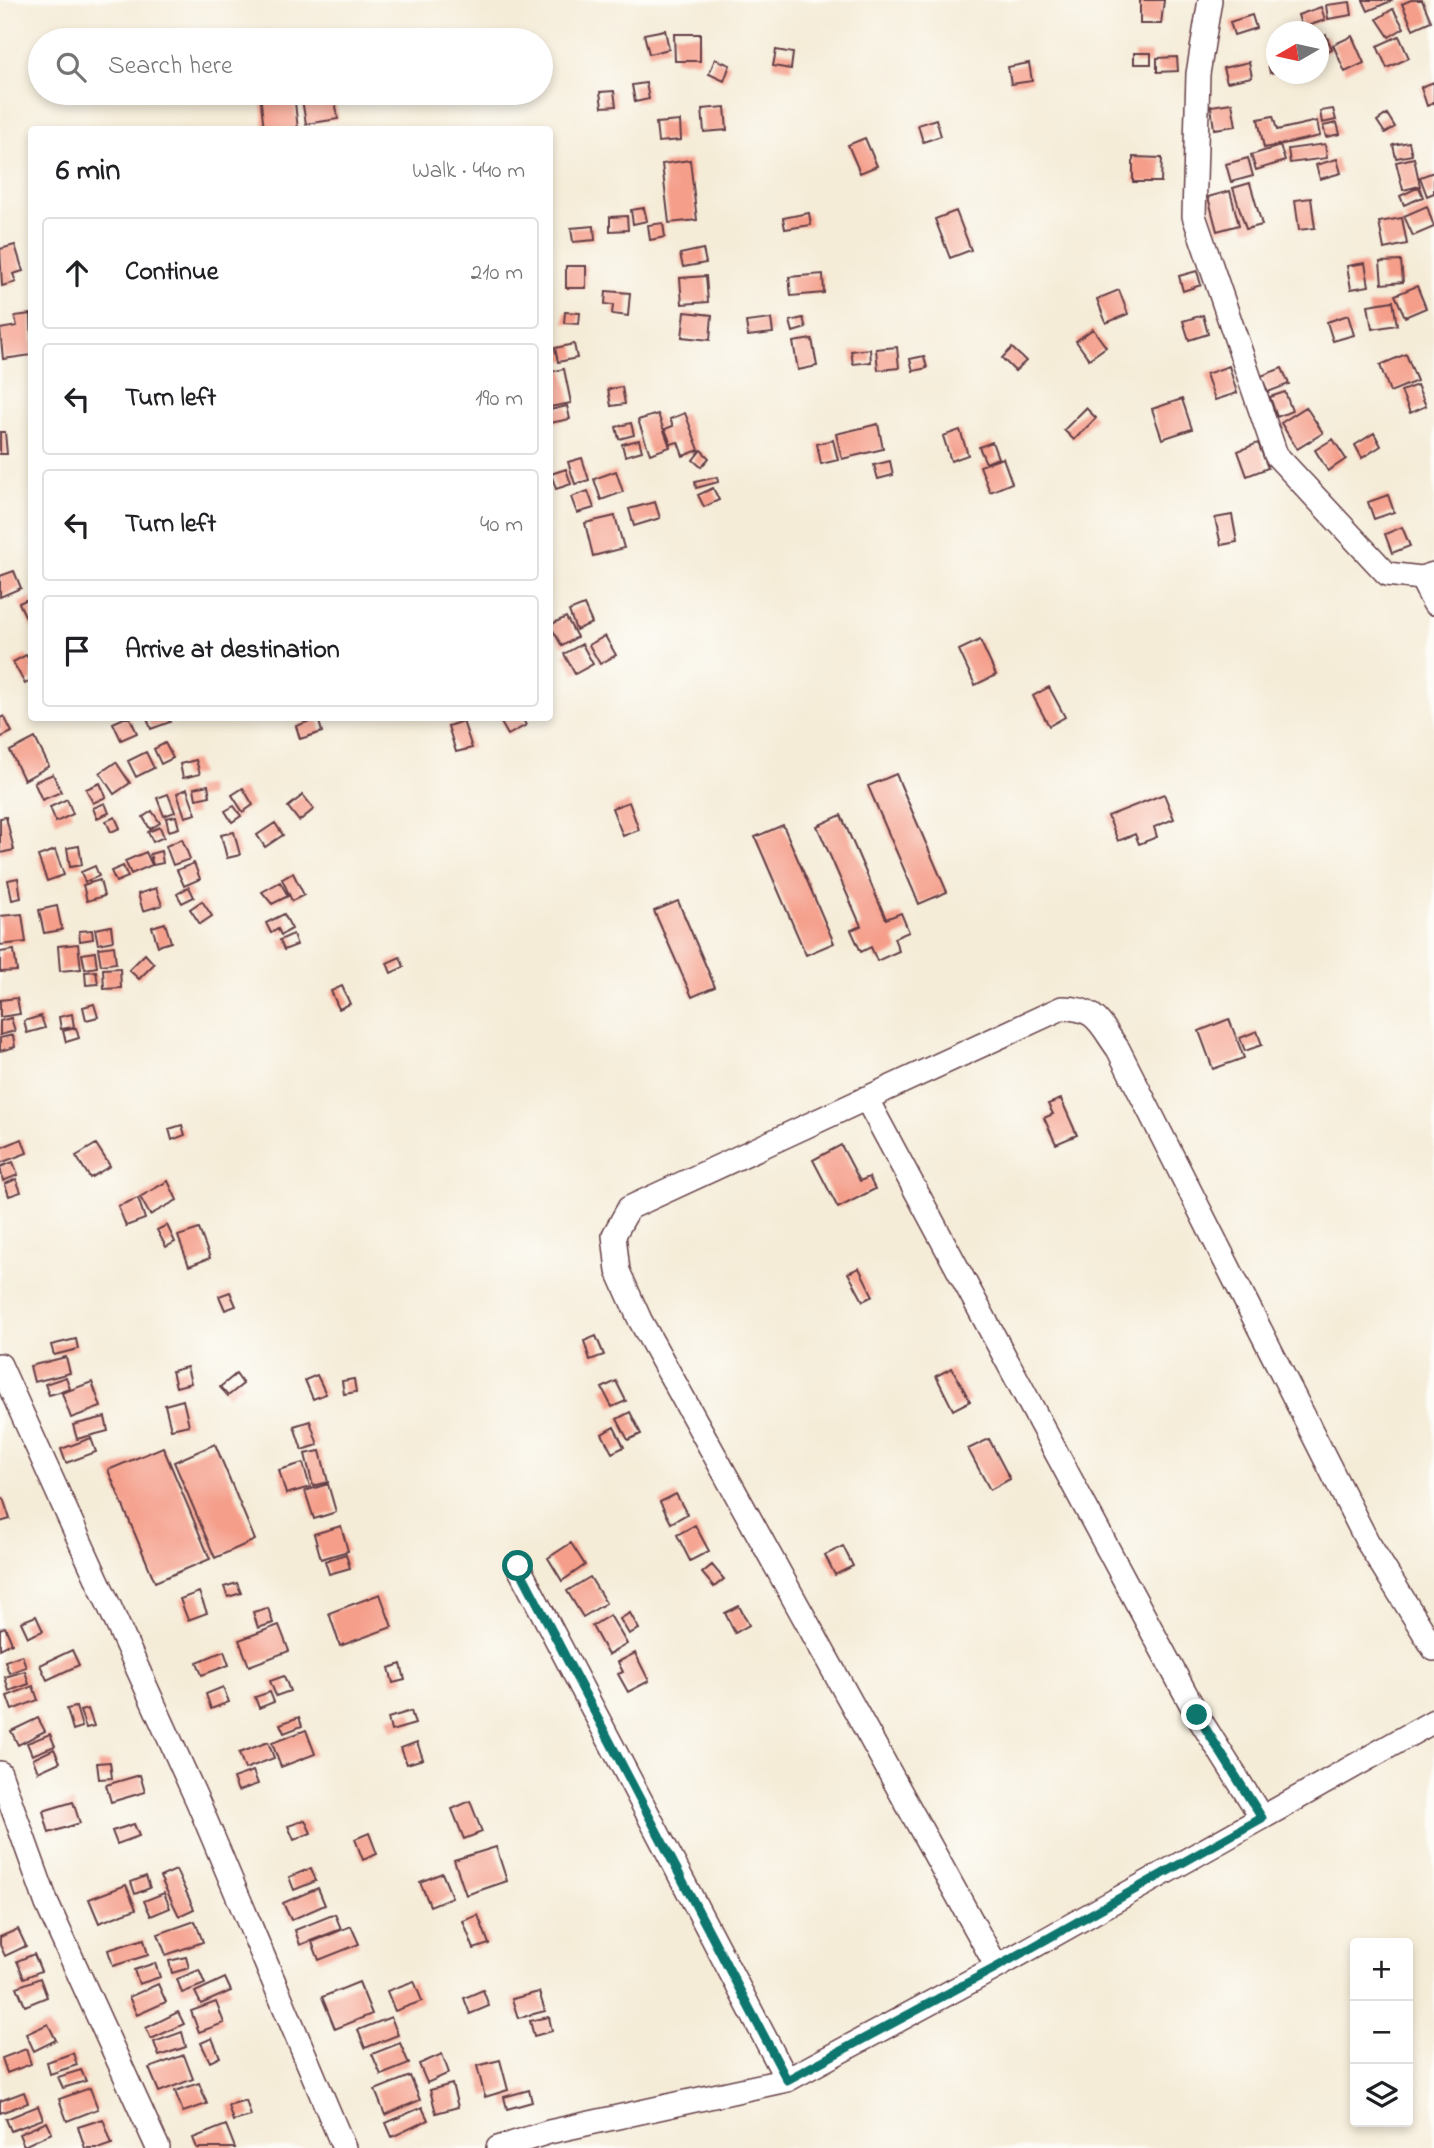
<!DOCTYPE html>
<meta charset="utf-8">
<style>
:root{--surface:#fff;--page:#f2f2f2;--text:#202124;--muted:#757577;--line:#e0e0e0}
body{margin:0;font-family:"Indie Flower",sans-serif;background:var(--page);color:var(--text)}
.controls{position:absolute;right:21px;bottom:21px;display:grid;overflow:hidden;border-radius:7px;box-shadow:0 4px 10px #0003}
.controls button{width:63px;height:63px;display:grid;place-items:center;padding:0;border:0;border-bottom:2px solid var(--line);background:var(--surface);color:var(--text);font:35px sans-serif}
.compass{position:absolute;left:1266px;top:21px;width:63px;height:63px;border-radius:50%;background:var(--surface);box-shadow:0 4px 10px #0003;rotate:261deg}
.stop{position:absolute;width:21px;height:21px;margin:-16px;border:5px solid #0f766e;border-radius:50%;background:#fff}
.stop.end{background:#0f766e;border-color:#fff;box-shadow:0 2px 7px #0008}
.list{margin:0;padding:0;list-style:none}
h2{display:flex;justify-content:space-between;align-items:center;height:91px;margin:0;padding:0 28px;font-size:30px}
h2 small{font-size:23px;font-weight:400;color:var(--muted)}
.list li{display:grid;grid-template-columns:46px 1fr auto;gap:21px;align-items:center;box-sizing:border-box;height:112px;margin:0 14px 14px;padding:0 14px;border:2px solid var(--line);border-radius:7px}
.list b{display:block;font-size:26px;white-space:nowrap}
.list em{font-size:23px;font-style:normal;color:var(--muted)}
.icon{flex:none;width:38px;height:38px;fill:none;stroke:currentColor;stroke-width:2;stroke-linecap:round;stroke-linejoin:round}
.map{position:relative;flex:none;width:1434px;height:2148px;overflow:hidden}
.search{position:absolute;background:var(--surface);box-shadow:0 4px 10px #0003;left:28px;top:28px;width:525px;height:77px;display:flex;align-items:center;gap:18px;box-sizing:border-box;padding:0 24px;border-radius:38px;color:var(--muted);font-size:26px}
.panel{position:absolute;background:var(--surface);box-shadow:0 4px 10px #0003;left:28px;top:126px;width:525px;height:595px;border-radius:7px}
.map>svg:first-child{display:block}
.building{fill:#f59f8b}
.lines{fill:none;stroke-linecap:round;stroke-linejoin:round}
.minor-casing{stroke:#643e45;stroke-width:26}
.minor{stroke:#fff;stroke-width:23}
.route{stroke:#0f766e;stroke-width:9}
</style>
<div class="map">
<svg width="1434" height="2148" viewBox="0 0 1434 2148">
<rect width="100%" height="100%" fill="#fdfcf7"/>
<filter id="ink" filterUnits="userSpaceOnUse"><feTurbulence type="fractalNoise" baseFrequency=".0143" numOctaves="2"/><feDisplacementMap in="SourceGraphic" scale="14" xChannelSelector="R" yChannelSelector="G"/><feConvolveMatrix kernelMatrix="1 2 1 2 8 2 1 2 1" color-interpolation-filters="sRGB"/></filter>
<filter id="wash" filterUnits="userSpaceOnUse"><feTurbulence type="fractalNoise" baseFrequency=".00686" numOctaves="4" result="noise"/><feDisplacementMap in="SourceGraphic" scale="28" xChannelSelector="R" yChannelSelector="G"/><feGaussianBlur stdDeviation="1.57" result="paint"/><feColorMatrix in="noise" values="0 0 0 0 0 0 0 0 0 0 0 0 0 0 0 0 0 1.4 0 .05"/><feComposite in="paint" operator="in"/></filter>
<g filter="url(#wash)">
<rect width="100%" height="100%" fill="#f5ecd8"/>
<g id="blocks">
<path class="building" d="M1140 0H1164L1161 24H1140Z
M1363 0H1393L1368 11Z
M1411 0H1422L1431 21 1413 29 1402 4Z
M1350 2 1352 15 1328 19 1326 5Z
M1321 7 1325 20 1302 28 1298 15Z
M1393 9 1404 28 1389 37 1377 19Z
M1252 15 1256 28 1234 35 1230 22Z
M665 30 669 49 649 54 644 34Z
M674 34H700V61H675Z
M1326 35 1332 49 1318 55V39Z
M1352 36 1364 63 1345 72 1333 45Z
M1399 36 1409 58 1387 68 1377 46Z
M776 50 793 53 791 69 773 66Z
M1276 50V72L1270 73 1266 53Z
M1134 53H1151V64H1134Z
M1177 57 1178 71 1157 72V58Z
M715 59 730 65 724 81 709 74Z
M1249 62 1252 77 1227 82 1223 68Z
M1029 63 1032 81 1011 84 1008 67Z
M1434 82V103L1427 106 1421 87Z
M646 83 649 99 635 102 632 85Z
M614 91 616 106 602 107 600 92Z
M260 93H294L298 130H264Z
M301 93H334L338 119 306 124Z
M1232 103 1236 126 1214 129 1211 106Z
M725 107 727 130 704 132 702 109Z
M1333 109 1336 120 1322 123 1320 111Z
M1387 114 1395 127 1385 133 1377 121Z
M1273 116 1277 130 1317 121 1320 136 1264 148 1258 119Z
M936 119 941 136 923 142 918 125Z
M680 121 681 140 658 142 656 123Z
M1337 123 1340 134 1326 137 1323 126Z
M865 138 877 166 860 173 848 145Z
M1409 142 1412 155 1396 158 1393 145Z
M1325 144 1327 158 1290 163 1288 149Z
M1280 146 1285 161 1256 170 1251 155Z
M1133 157 1162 158 1161 182H1133Z
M1248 158 1253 176 1231 182 1226 164Z
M1414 158 1420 186 1403 190 1396 162Z
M1337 159 1341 173 1320 179 1316 165Z
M690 160 697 220 669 223 662 164Z
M1434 172V193L1427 196 1420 177Z
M1250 183 1262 225 1246 229 1233 188Z
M1419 187 1423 197 1404 205 1400 196Z
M1230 191 1239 225 1217 231 1208 197Z
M1311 198 1315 228 1299 230 1295 200Z
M1427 206 1434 227 1413 236 1404 216Z
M644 208 647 221 633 224 631 210Z
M956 211 971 250 950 258 935 219Z
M809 213 811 225 785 229 783 218Z
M627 216 628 230 610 231V217Z
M1402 218 1407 244 1384 249 1379 222Z
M663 223 665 237 650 240 648 225Z
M594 226 595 240 573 242 571 228Z
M15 245 23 271 13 274 16 282 2 286 0 249Z
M703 249 706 263 683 267 680 254Z
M1401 261 1403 282 1382 284 1380 262Z
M1365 263 1369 286 1351 289 1347 266Z
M566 266H586V288H566Z
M1197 271 1201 285 1183 291 1179 276Z
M823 274 824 293 791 296 789 277Z
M706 276 708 302 682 304 680 278Z
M1417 286 1426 308 1405 317 1395 295Z
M1119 290 1128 314 1106 323 1097 299Z
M606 291 630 293 628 316 612 314 613 305 605 304Z
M1393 301 1397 325 1372 329 1368 305Z
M565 312 580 313 579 324 564 323Z
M685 312 712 315 710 340 682 337Z
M31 314 32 355 3 359 0 329 17 326 15 316Z
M1203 315 1208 334 1189 340 1183 321Z
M1348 315 1354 335 1333 341 1327 322Z
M803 318 806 328 793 332 790 321Z
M771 319 773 333 748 336 746 322Z
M1093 329 1106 347 1089 359 1076 341Z
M812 339 817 366 798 370 793 342Z
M574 344 577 358 558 362 555 348Z
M897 347 899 368 878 370 876 349Z
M1012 348 1026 361 1015 371 1002 358Z
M870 349 871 362 853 364 851 351Z
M1406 354 1417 381 1390 392 1380 365Z
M924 356 927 368 913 371 910 359Z
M1229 366 1237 393 1215 400 1206 374Z
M1282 368 1289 384 1268 392 1261 376Z
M564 369 571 403 550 407V372Z
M1417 385 1426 406 1410 413 1401 391Z
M622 387 625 404 611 406 608 389Z
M1285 392 1292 411 1277 417 1270 397Z
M1182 399 1192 429 1162 439 1152 409Z
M567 406 570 419 550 423V410Z
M1306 407 1323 433 1297 449 1281 423Z
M1086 408 1096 418 1074 440 1064 430Z
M685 413 699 450 683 456 678 442 671 444 665 429 673 426 670 419Z
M658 414 670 447 650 454 638 420Z
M631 423 634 435 619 439 616 427Z
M878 424 883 449 842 459 836 434Z
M960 430 968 455 951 461 943 436Z
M0 432H5L7 454H0Z
M1374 433 1381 446 1362 458 1355 445Z
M1333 439 1346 459 1328 471 1315 450Z
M639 440 642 451 625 456 622 444Z
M833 440 838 460 821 464 817 444Z
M992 442 998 458 986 463 979 447Z
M1258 443 1268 468 1247 476 1238 451Z
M701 450 709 458 701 467 693 460Z
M582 458 589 480 575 484 568 462Z
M1003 458 1012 483 990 492 980 466Z
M890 461 893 475 878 479 874 465Z
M566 469 571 484 556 489 551 474Z
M616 471 623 492 601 500 594 479Z
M717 477 718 482 696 488 695 482Z
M713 488 719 500 704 507 698 495Z
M588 491 594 508 577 513 571 497Z
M1388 495 1394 512 1374 519 1368 502Z
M655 502 660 518 634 526 629 509Z
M1232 515 1237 542 1221 545 1215 518Z
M615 516 624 548 593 556 585 523Z
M1402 527 1410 546 1392 553 1385 534Z
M14 571 21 588 0 597V576Z
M32 597V630L19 603Z
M584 605 592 623 576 630 569 611Z
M566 617 577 637 562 646 550 625Z
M605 636 616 655 600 664 589 645Z
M980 640 996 675 975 685 959 650Z
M582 644 593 664 575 674 564 654Z
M26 655 32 664V680L25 684 13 662Z
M1049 687 1065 717 1049 726 1033 696Z
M4 716 12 732 0 738V718Z
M124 718H130L137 733 121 740 113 723Z
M147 718H168L170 722 151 729Z
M318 718 322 732 300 739 296 726Z
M506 718H522L526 725 508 735 500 721Z
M463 721 472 748 456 752 448 726Z
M35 738 49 766 24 780 10 751Z
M165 743 173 758 161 764 154 749Z
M146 752 154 768 136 777 128 761Z
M196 760 200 774 183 778 180 764Z
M116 762 130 783 114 794 100 773Z
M53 774 61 792 42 800 34 782Z
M896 774 947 892 919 904 868 786Z
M100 783 106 797 93 803 86 789Z
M208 785 210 796 196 799 194 788Z
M243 788 253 805 243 812 232 795Z
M187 789 196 814 185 817 177 793Z
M168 794 175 812 164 816 157 798Z
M1164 794 1174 819 1154 827 1157 837 1139 844 1135 834 1118 841 1108 816Z
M303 795 314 809 299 821 288 807Z
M67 799 73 814 56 822 50 807Z
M629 802 639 830 623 836 612 808Z
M105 803 109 813 97 818 93 808Z
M234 806 241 816 232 822 225 811Z
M152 811 160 823 150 829 143 817Z
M841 815 886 919 901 913 909 932 894 938 899 951 877 961 871 947 861 952 851 930 861 926 817 826Z
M176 816 179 828 169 831 166 818Z
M6 817 14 850 0 853V818Z
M115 817 120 828 111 832 106 821Z
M275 823 283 835 265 847 257 835Z
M783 825 834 943 806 955 755 837Z
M160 827 164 837 153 842 148 832Z
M234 832 240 855 227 858 221 835Z
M182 839 190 859 173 865 166 846Z
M79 846 82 865 70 867 67 848Z
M55 850 64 875 47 881 38 856Z
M161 851 163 863 153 865 150 854Z
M146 852 152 865 131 874 125 861Z
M194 863 200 879 184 886 177 870Z
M95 866 99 876 85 882 81 872Z
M123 866 128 877 116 882 111 871Z
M293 873 304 895 292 901 282 879Z
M18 878 21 898 12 900 8 880Z
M100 880 104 896 87 901 83 885Z
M280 882 288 896 272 904 262 892Z
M189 887 194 897 182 903 177 894Z
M156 888 162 905 143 911 138 894Z
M202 901 212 916 200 924 190 909Z
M678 901 715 987 692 997 654 911Z
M57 906 62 930 44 933 39 910Z
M22 914 26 942 0 945V916Z
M284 914 292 929 281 935 278 929 271 933 266 923Z
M165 923 171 942 158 946 152 927Z
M111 926 113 941 98 944 95 929Z
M92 930 93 939 80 941 79 931Z
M293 934 297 945 284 950 280 940Z
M78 944 81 969 60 971 58 946Z
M114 946 116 963 101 965 98 948Z
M14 950 17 971 0 972V952Z
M95 952 97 967 85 969 82 954Z
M145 954 154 964 139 979 129 970Z
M400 957 404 967 391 973 387 963Z
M120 968 121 988 104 989 103 969Z
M96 971 98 984 86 985 85 972Z
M342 986 350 1004 339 1009 331 991Z
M17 998 20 1014 0 1017V1000Z
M94 1004 98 1017 86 1020 83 1007Z
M72 1014 74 1027 61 1029 59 1017Z
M41 1016 45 1028 27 1033 24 1021Z
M11 1018 15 1031 0 1035V1021Z
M1229 1019 1244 1058 1213 1069 1199 1031Z
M76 1028 79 1038 66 1042 63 1031Z
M1257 1031 1262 1045 1245 1051 1240 1038Z
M13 1035 15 1047 0 1051V1038Z
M1061 1099 1077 1135 1056 1144 1044 1118 1053 1114 1048 1104Z
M182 1125 185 1135 172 1140 169 1129Z
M22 1139 27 1153 0 1163V1148Z
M96 1144 110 1166 90 1178 76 1156Z
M841 1145 860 1181 869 1177 875 1189 838 1208 813 1160Z
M13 1162 18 1175 3 1181 0 1167Z
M16 1179 21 1192 9 1196 5 1184Z
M168 1181 177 1200 150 1215 140 1197Z
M138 1198 145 1219 126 1226 118 1206Z
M167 1225 175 1242 166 1247 157 1230Z
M199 1229 210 1258 189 1266 178 1236Z
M859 1268 873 1296 863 1301 848 1273Z
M230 1292 236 1306 225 1310 219 1296Z
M596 1336 604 1355 590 1360 584 1341Z
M76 1339 78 1349 54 1355 51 1345Z
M66 1357 70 1373 34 1382 30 1366Z
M187 1367 191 1383 176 1387 172 1371Z
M952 1368 970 1401 953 1410 936 1376Z
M236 1374 243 1384 228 1396 220 1387Z
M317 1375 326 1394 313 1399 305 1380Z
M66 1377 70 1389 49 1395 45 1384Z
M354 1379 356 1392 344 1394 342 1381Z
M616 1381 626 1401 612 1407 602 1388Z
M92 1382 101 1407 71 1418 62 1393Z
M183 1400 189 1425 171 1429 165 1405Z
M630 1412 641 1434 628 1440 617 1419Z
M105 1417 108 1431 77 1439 73 1425Z
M310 1421 318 1445 302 1450 294 1426Z
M614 1427 624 1447 612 1453 602 1434Z
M91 1438 96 1452 66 1463 61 1449Z
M989 1439 1010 1479 990 1490 968 1449Z
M215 1444 255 1540 215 1558 174 1462Z
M163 1447 210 1559 155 1582 108 1470Z
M320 1451 328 1482 313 1486 305 1454Z
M303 1463 310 1487 286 1494 279 1470Z
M328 1484 336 1512 314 1519 305 1491Z
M676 1494 687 1514 671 1523 660 1502Z
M3 1498 10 1519 0 1522V1499Z
M695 1525 709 1551 690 1561 677 1535Z
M341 1526 348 1551 321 1559 314 1534Z
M571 1543 585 1565 562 1581 548 1558Z
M843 1546 853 1566 835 1575 825 1555Z
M346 1554 350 1568 329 1574 325 1561Z
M712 1565 724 1579 714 1587 702 1573Z
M590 1577 606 1603 583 1617 567 1591Z
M237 1583 241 1593 228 1597 224 1587Z
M199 1592 207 1613 188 1620 180 1599Z
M380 1594 392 1627 340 1646 329 1613Z
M739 1606 749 1625 735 1633 725 1613Z
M268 1608 273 1623 258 1628 253 1612Z
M630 1613 639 1629 629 1634 620 1619Z
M610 1615 627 1644 608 1655 592 1626Z
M36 1616 43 1631 28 1637 21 1622Z
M279 1625 289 1651 249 1666 239 1640Z
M5 1627 12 1643 0 1649V1629Z
M72 1650 79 1665 47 1680 40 1665Z
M224 1651 229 1665 202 1675 197 1662Z
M635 1653 649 1681 628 1692 618 1674 623 1672 618 1662Z
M22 1655 26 1667 9 1673 5 1661Z
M401 1664 405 1680 393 1683 389 1668Z
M25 1671 29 1684 9 1691 5 1677Z
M284 1676 290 1691 276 1696 270 1681Z
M33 1686 38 1700 12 1710 7 1696Z
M223 1687 229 1702 211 1709 206 1694Z
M270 1692 274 1702 259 1708 255 1697Z
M76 1707 82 1727 73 1730 67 1709Z
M88 1709 94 1726 86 1728 80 1711Z
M411 1711 415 1724 391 1731 388 1718Z
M299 1717 302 1726 284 1733 280 1724Z
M38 1718 45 1731 18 1745 11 1731Z
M306 1730 315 1754 281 1767 272 1743Z
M50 1734 55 1746 32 1755 27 1743Z
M268 1742 274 1758 245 1769 239 1753Z
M417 1742 423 1759 407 1764 401 1748Z
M54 1749 60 1762 38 1772 33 1759Z
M110 1762 112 1778 99 1779 97 1763Z
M253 1771 258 1784 238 1791 233 1778Z
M140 1775 145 1792 111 1802 106 1785Z
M470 1801 482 1832 464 1839 452 1809Z
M73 1802 80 1823 49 1833 43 1811Z
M305 1820 311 1833 294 1840 288 1826Z
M134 1824 139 1836 117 1844 112 1831Z
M369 1833 377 1854 363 1860 355 1839Z
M496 1847 507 1881 466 1895 454 1860Z
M311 1868 316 1881 294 1890 289 1877Z
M176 1870 194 1909 179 1916 160 1877Z
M442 1873 452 1897 430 1906 420 1882Z
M146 1876 150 1888 135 1894 131 1882Z
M126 1885 136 1909 99 1923 89 1899Z
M318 1888 325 1905 291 1920 283 1903Z
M164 1893 170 1908 151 1916 144 1901Z
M335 1914 341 1929 300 1945 295 1930Z
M478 1915 489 1944 474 1949 463 1921Z
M195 1921 203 1942 166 1955 158 1934Z
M351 1926 359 1944 319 1960 312 1942Z
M18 1929 26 1946 5 1956 0 1945V1937Z
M144 1939 148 1955 113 1966 108 1950Z
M34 1954 41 1971 24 1978 17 1961Z
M186 1957 189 1968 172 1973 169 1961Z
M155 1963 160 1977 139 1984 134 1970Z
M199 1970 205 1984 182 1993 177 1979Z
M40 1978 47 1997 25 2006 17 1987Z
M225 1978 231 1991 201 2004 195 1992Z
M414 1981 422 2001 395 2011 387 1991Z
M359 1982 372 2014 335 2029 322 1997Z
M158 1984 166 2002 137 2015 129 1997Z
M483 1990 489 2006 470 2014 464 1998Z
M539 1992 545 2011 518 2018 512 1999Z
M216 2002 224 2023 199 2032 191 2011Z
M178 2012 184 2024 151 2039 146 2028Z
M391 2017 398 2035 365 2048 358 2030Z
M549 2017 552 2031 534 2036 530 2021Z
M48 2024 56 2040 34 2051 26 2034Z
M182 2032 186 2047 159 2056 154 2042Z
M212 2038 220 2057 210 2062 201 2043Z
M400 2043 409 2064 381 2075 372 2054Z
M26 2049 31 2064 7 2073 2 2058Z
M73 2053 77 2065 50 2074 47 2062Z
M442 2054 449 2073 427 2083 419 2064Z
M184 2055 193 2079 159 2092 149 2068Z
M500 2060 508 2090 485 2097 477 2066Z
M81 2070 86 2081 63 2088 58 2077Z
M410 2076 420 2100 385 2115 375 2090Z
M199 2083 207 2104 183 2112 175 2091Z
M452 2084 458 2107 436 2113 430 2090Z
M90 2088 98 2109 67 2121 59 2099Z
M529 2090 532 2102 507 2109 504 2097Z
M24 2092 28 2103 0 2113V2101Z
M246 2100 251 2116 233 2121 228 2105Z
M38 2106 43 2119 11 2131 6 2119Z
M422 2107 428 2120 392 2137 386 2123Z
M103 2119 112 2144 100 2148H85L78 2127Z
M47 2122 52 2133 24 2146 19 2134Z
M226 2125 235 2148H197L193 2138Z"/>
</g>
</g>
<g filter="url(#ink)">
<use href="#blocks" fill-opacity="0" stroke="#643e45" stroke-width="2"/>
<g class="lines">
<defs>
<path id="minor" d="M1210 0 1198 74 1194 216 1276 455 1387 574 1421 578 1434 574
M1421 578 1434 603
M866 1098 1197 1715 1262 1818
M0 1365 198 1802 344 2148
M518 1566 787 2080
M0 1773 47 1904 158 2148
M997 1967 640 1320 618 1271 614 1235 629 1208 1062 1008C1097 1008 1099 1023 1118 1049L1367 1541 1434 1649
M498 2148 549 2132 787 2080 997 1967 1434 1721"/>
</defs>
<use href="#minor" class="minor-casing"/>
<use href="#minor" class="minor"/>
</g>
</g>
<g class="lines" filter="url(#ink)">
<path class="route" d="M518 1566 787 2080 997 1967 1262 1818 1197 1715"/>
</g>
</svg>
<div class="controls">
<button>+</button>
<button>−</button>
<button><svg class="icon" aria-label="layers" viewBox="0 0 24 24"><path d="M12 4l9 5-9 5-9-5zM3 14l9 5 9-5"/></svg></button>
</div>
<svg class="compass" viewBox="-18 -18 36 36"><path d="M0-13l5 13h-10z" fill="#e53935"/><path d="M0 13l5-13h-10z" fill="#757577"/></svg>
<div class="stop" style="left:518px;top:1566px"></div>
<div class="stop end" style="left:1197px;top:1715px"></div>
<div class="search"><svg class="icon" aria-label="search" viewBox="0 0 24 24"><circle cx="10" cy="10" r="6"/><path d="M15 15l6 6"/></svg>Search here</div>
<section class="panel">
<h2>6 min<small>Walk · 440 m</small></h2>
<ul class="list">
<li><svg class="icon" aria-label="ahead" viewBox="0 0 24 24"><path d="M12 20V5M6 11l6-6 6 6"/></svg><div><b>Continue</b></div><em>210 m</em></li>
<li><svg class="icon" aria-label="left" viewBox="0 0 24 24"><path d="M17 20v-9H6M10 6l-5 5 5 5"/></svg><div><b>Turn left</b></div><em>190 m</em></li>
<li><svg class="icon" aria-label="left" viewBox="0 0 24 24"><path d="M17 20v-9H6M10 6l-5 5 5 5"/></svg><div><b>Turn left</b></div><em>40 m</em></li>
<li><svg class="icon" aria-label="arrive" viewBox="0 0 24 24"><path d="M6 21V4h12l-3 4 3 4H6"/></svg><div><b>Arrive at destination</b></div></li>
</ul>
</section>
</div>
